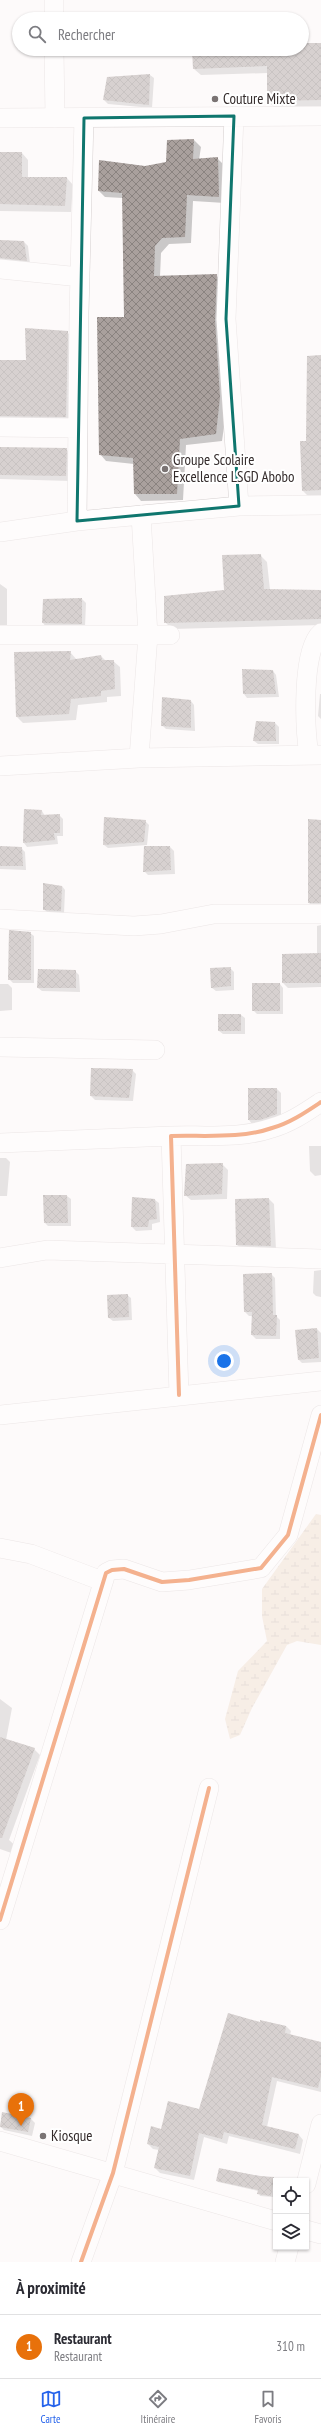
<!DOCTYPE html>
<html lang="fr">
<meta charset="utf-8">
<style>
:root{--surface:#fff;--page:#f2f2f3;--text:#2b2b33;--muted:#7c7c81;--line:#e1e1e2;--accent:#2563eb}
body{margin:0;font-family:"PT Sans Narrow",sans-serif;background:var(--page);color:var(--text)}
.controls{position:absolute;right:12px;bottom:12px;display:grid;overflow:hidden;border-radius:0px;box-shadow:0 1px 3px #0004}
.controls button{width:36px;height:36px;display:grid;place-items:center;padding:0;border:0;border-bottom:1px solid var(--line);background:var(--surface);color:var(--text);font:20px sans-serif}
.you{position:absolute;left:224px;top:1361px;width:14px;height:14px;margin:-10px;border:3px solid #fff;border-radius:50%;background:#1a73e8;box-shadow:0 0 0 6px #1a73e833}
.badge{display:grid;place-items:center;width:26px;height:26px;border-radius:50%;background:var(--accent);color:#fff;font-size:13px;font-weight:700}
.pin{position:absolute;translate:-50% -33px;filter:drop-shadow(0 1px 2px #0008)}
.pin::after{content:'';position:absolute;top:21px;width:14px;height:12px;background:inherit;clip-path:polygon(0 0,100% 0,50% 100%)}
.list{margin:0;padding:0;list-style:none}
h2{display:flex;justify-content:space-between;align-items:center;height:52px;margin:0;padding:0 16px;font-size:17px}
h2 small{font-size:13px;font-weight:400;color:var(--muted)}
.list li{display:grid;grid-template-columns:26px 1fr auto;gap:12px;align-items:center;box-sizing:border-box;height:64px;padding:0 16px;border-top:1px solid var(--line)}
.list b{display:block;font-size:15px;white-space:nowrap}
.list p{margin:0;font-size:13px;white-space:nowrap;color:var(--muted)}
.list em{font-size:13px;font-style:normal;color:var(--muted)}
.icon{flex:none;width:22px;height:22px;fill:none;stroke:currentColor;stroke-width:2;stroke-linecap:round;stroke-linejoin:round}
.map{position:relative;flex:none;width:321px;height:2262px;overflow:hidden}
.search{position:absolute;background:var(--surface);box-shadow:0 1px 3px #0004;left:12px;right:12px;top:12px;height:44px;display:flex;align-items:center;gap:10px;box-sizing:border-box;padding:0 14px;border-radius:22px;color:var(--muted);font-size:15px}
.sheet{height:116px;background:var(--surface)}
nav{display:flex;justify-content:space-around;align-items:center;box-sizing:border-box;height:56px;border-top:1px solid var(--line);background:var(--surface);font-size:11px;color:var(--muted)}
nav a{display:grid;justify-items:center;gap:2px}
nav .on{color:var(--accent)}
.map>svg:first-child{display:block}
.wetland{fill:url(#wetland-marsh)}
.shadow{fill:#0003}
.building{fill:url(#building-cross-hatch)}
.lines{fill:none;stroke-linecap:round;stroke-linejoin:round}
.minor-casing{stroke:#d6d0d0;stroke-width:20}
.minor{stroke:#fffefe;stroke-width:19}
.cycleway-casing{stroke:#fff;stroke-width:6}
.cycleway{stroke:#e8590c;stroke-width:4}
.marked{fill:none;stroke:#0f766e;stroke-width:3;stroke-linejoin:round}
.poi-dot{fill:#7a7373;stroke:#fff;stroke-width:1.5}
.labels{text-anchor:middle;stroke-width:4;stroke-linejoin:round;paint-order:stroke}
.poi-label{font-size:15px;fill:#342b2b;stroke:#fff;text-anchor:start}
</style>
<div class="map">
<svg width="321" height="2262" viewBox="0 0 321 2262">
<defs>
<pattern id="wetland-marsh" width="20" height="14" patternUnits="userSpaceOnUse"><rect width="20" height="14" fill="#efdfcf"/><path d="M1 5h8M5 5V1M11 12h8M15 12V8" fill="none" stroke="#cec0b2"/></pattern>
<pattern id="building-cross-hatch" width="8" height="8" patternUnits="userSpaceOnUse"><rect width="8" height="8" fill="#a9a09d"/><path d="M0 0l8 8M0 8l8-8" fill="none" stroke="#8a8380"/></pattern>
</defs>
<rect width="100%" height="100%" fill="#fdfafa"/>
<path class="wetland" d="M316 1514 321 1515V1645L297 1641 287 1645 252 1708 240 1735 230 1739 225 1719 238 1671 267 1641 262 1616V1589Z"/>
<path class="shadow" d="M302 43H321V106L274 107 268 101V73L201 75 194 69 193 49H302Z
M150 75 154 78 152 108 108 104 104 100Z
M194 140 201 147 199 160 217 158 224 165 225 203 193 201 191 243 169 244 161 253 160 277 216 275 223 282 227 405 222 441 186 445 183 500 141 501 135 494 134 464 106 461 100 454 125 318 123 198 105 197 99 191 145 167 167 163 168 141Z
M0 152 22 153 28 160V178H67L73 185 71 212 0 211Z
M0 241 24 242 28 246 30 264 0 263Z
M67 332 73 338 71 422 0 423V361H27Z
M321 356V496H308L303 491 307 442Z
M0 448 66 449 72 455 71 481 0 479Z
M260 555 267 562 270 590 321 591V625L172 629 165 622 225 591Z
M0 584 7 589V629L0 630Z
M82 599 86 603 85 627H46L43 623Z
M70 652 77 660 101 656 106 661H113L120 667 121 696 107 697V702L78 705 76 720 23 723 17 717Z
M273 671 276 675 279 697 247 698 244 694Z
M320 694H321V719L318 716Z
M191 701 194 705 195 731 166 729 162 725Z
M275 723 279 727V744H258L254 741Z
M25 810 42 811 45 816 59 815 63 819V836H57L58 844 27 847 24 843Z
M145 821 149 825 147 845 108 848 104 845Z
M321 821V908H314L309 903Z
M0 847 21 848 25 852 26 870 0 869Z
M170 847 174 851 175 874 148 875 144 871Z
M62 886 65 890 64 914 48 913 44 909Z
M321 925V987L288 988 283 983 317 954V926Z
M30 933 34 936V983H13L9 979Z
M230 968 234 972V990L216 991 212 988Z
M75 971 79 975 80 992 42 991 38 988Z
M0 984H8L12 988V1010L0 1011Z
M280 984 283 988V1014H257L253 1010Z
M241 1015 245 1018V1034H223L219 1031Z
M132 1070 136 1074 133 1101 95 1100 91 1096Z
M277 1089 281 1093V1118L252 1124 249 1120Z
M309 1146H321V1175L315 1176 310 1171Z
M0 1158H6L10 1162 7 1196H0Z
M222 1164 228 1170 227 1199 191 1200 185 1195Z
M67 1196 71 1199V1226H48L45 1223Z
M133 1198 155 1200 159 1203 160 1222 152 1224V1230L136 1231 132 1227Z
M269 1199 274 1204 276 1251 243 1250 237 1245 236 1200Z
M321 1270V1297L316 1296 313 1293 314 1271Z
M271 1274 275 1278 276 1316 280 1320V1339H256L252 1335 253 1316H249L245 1312 244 1275Z
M127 1295 131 1298 132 1320 113 1321 109 1318Z
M317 1329 321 1333V1362L302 1363 298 1359Z
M0 1699 12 1708 6 1740 34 1749 40 1755 9 1840 18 1848 17 1855 0 1849Z
M261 2021 286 2026 291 2031 290 2035 321 2043V2092L277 2081 267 2127 299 2135 303 2140 300 2154 229 2136 227 2144 204 2137 194 2180 160 2173 155 2168 159 2150 153 2149 148 2144 162 2130 200 2110Z
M3 2113 31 2119 35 2123 32 2136 4 2130 0 2126Z
M219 2169 273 2178 275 2179 273 2197 260 2196 258 2191 218 2182 217 2181Z"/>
<path class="building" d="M302 43H321V100L267 101V66L193 69 192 49H302Z
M150 74 149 105 103 100 107 77Z
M194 139 193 159 218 157 219 197 187 195 185 237 162 238 155 246 154 276 217 274 215 320 220 397 216 434 180 439 177 494H134L133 458 99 455 97 317H124L122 193 98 191 99 160 145 166 166 162 167 140Z
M0 152H22V177H67L65 206 0 204Z
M0 240 24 241 27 261 0 258Z
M25 328 68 331 66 417 0 416V360H26Z
M321 355V490L302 491 300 441H306L307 356Z
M0 447 67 448 66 476 0 475Z
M261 554 264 589 321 590V619L164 623V596L224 590 222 555Z
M82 598V624L42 623 43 599Z
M71 651 70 660 101 655 102 660H114L115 689 101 691V696L71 699 69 714 16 717 14 652Z
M242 669 273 670 276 694H243Z
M162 697 191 700V728L161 726Z
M256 721 275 722 276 741H253Z
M24 809 42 810 41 815 60 814V833H54L55 840 23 843Z
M104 817 146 820 144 842 103 845Z
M308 819 321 820V903H308Z
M0 846 22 847 23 866H0Z
M144 846H170L171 870 143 872Z
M43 883 62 886 61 911 43 910Z
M9 930 31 932V980H8Z
M321 953V983H282V954Z
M231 967V986L211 988 210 968Z
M38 969 76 970V988H37Z
M252 983H280V1011H252Z
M218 1014H241V1031H218Z
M91 1068 133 1069 129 1098 90 1096Z
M248 1088H277V1114L260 1120H248Z
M223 1163 222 1194 184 1196 186 1164Z
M43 1195H67L68 1223H44Z
M132 1197 155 1199 157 1219 149 1220 148 1227H131Z
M269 1198 271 1246 236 1245 235 1199Z
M272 1273 273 1315H277L276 1336 251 1335 252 1312H244L243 1274Z
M128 1294 129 1317 108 1318 107 1295Z
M317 1328 319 1358 298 1360 295 1330Z
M0 1737 35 1748 2 1838H0Z
M228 2013 260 2022V2020L286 2026 285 2033 321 2042V2076L318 2088 272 2077 262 2125 299 2134 295 2149 224 2132 222 2139 199 2133 190 2176 154 2168 159 2147 147 2144 151 2126 161 2129 168 2101 199 2109Z
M2 2112 31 2118 28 2132 0 2127Z
M219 2168 259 2176 274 2177 271 2196 257 2194 258 2190 216 2181Z"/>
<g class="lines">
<defs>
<path id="minor" d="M54 0V19
M54 49 55 118
M234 116 226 319 239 506
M0 118 321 116
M0 269 80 277
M0 427 78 428
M77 521 79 313 84 118
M0 532 77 521 239 506 321 505
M0 635H170
M309 755C305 730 301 650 321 633
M139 758 148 635 141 515
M0 766 139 758 321 755
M0 919 134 926 161 924 214 914H321
M0 1047 155 1050
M0 1143 171 1136
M0 1258 47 1250 321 1259
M179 1395 171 1136C204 1135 241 1139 272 1128 290 1123 306 1112 321 1102
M0 1415 321 1381
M0 1548 31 1554 102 1581
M0 1920 106 1573 112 1570 124 1569 162 1582 189 1580 261 1568 288 1535 321 1415
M0 2141 276 2221
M306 2184 321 2124
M306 2230 321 2234
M81 2262 113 2173 209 1788
M285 2262 289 2247"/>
</defs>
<use href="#minor" class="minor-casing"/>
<use href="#minor" class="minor"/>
<defs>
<path id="cycleway" d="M179 1395 171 1136C204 1135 241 1139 272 1128 290 1123 306 1112 321 1102
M0 1920 106 1573 112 1570 124 1569 162 1582 189 1580 261 1568 288 1535 321 1415
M81 2262 113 2173 209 1788"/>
</defs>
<use href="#cycleway" class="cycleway-casing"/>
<use href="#cycleway" class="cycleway"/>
</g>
<path d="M0 0H321V2262H0ZM234 116 226 319 239 506 77 521 84 118Z" fill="#fdfafa" fill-opacity=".55" fill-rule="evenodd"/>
<path class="marked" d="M234 116 226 319 239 506 77 521 84 118Z"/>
<g class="poi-dot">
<circle cx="215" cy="99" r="4"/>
<circle cx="165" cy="469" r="4"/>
<circle cx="43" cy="2136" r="4"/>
</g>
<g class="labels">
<g class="poi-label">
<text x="223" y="104">Couture Mixte</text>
<text x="173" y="465">Groupe Scolaire<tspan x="173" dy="17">Excellence LSGD Abobo</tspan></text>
<text x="51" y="2141">Kiosque</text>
</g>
</g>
</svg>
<div class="controls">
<button><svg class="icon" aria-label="locate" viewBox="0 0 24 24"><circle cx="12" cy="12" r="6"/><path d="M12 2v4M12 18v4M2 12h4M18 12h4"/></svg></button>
<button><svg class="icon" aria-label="layers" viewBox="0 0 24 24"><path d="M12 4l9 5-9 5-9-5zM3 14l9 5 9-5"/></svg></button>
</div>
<div class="you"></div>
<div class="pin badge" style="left:21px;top:2126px;background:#e8710a">1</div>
<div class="search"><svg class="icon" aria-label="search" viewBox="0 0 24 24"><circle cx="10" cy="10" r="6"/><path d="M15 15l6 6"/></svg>Rechercher</div>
</div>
<section class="sheet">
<h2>À proximité<small></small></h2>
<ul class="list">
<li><span class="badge" style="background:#e8710a">1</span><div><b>Restaurant</b><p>Restaurant</p></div><em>310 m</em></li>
</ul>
</section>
<nav>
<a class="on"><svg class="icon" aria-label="map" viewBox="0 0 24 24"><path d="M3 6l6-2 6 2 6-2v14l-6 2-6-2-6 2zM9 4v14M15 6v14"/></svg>Carte</a>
<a><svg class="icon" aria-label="directions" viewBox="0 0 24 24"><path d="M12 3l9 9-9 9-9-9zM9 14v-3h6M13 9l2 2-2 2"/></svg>Itinéraire</a>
<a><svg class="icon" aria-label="saved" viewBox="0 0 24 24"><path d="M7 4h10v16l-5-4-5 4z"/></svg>Favoris</a>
</nav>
